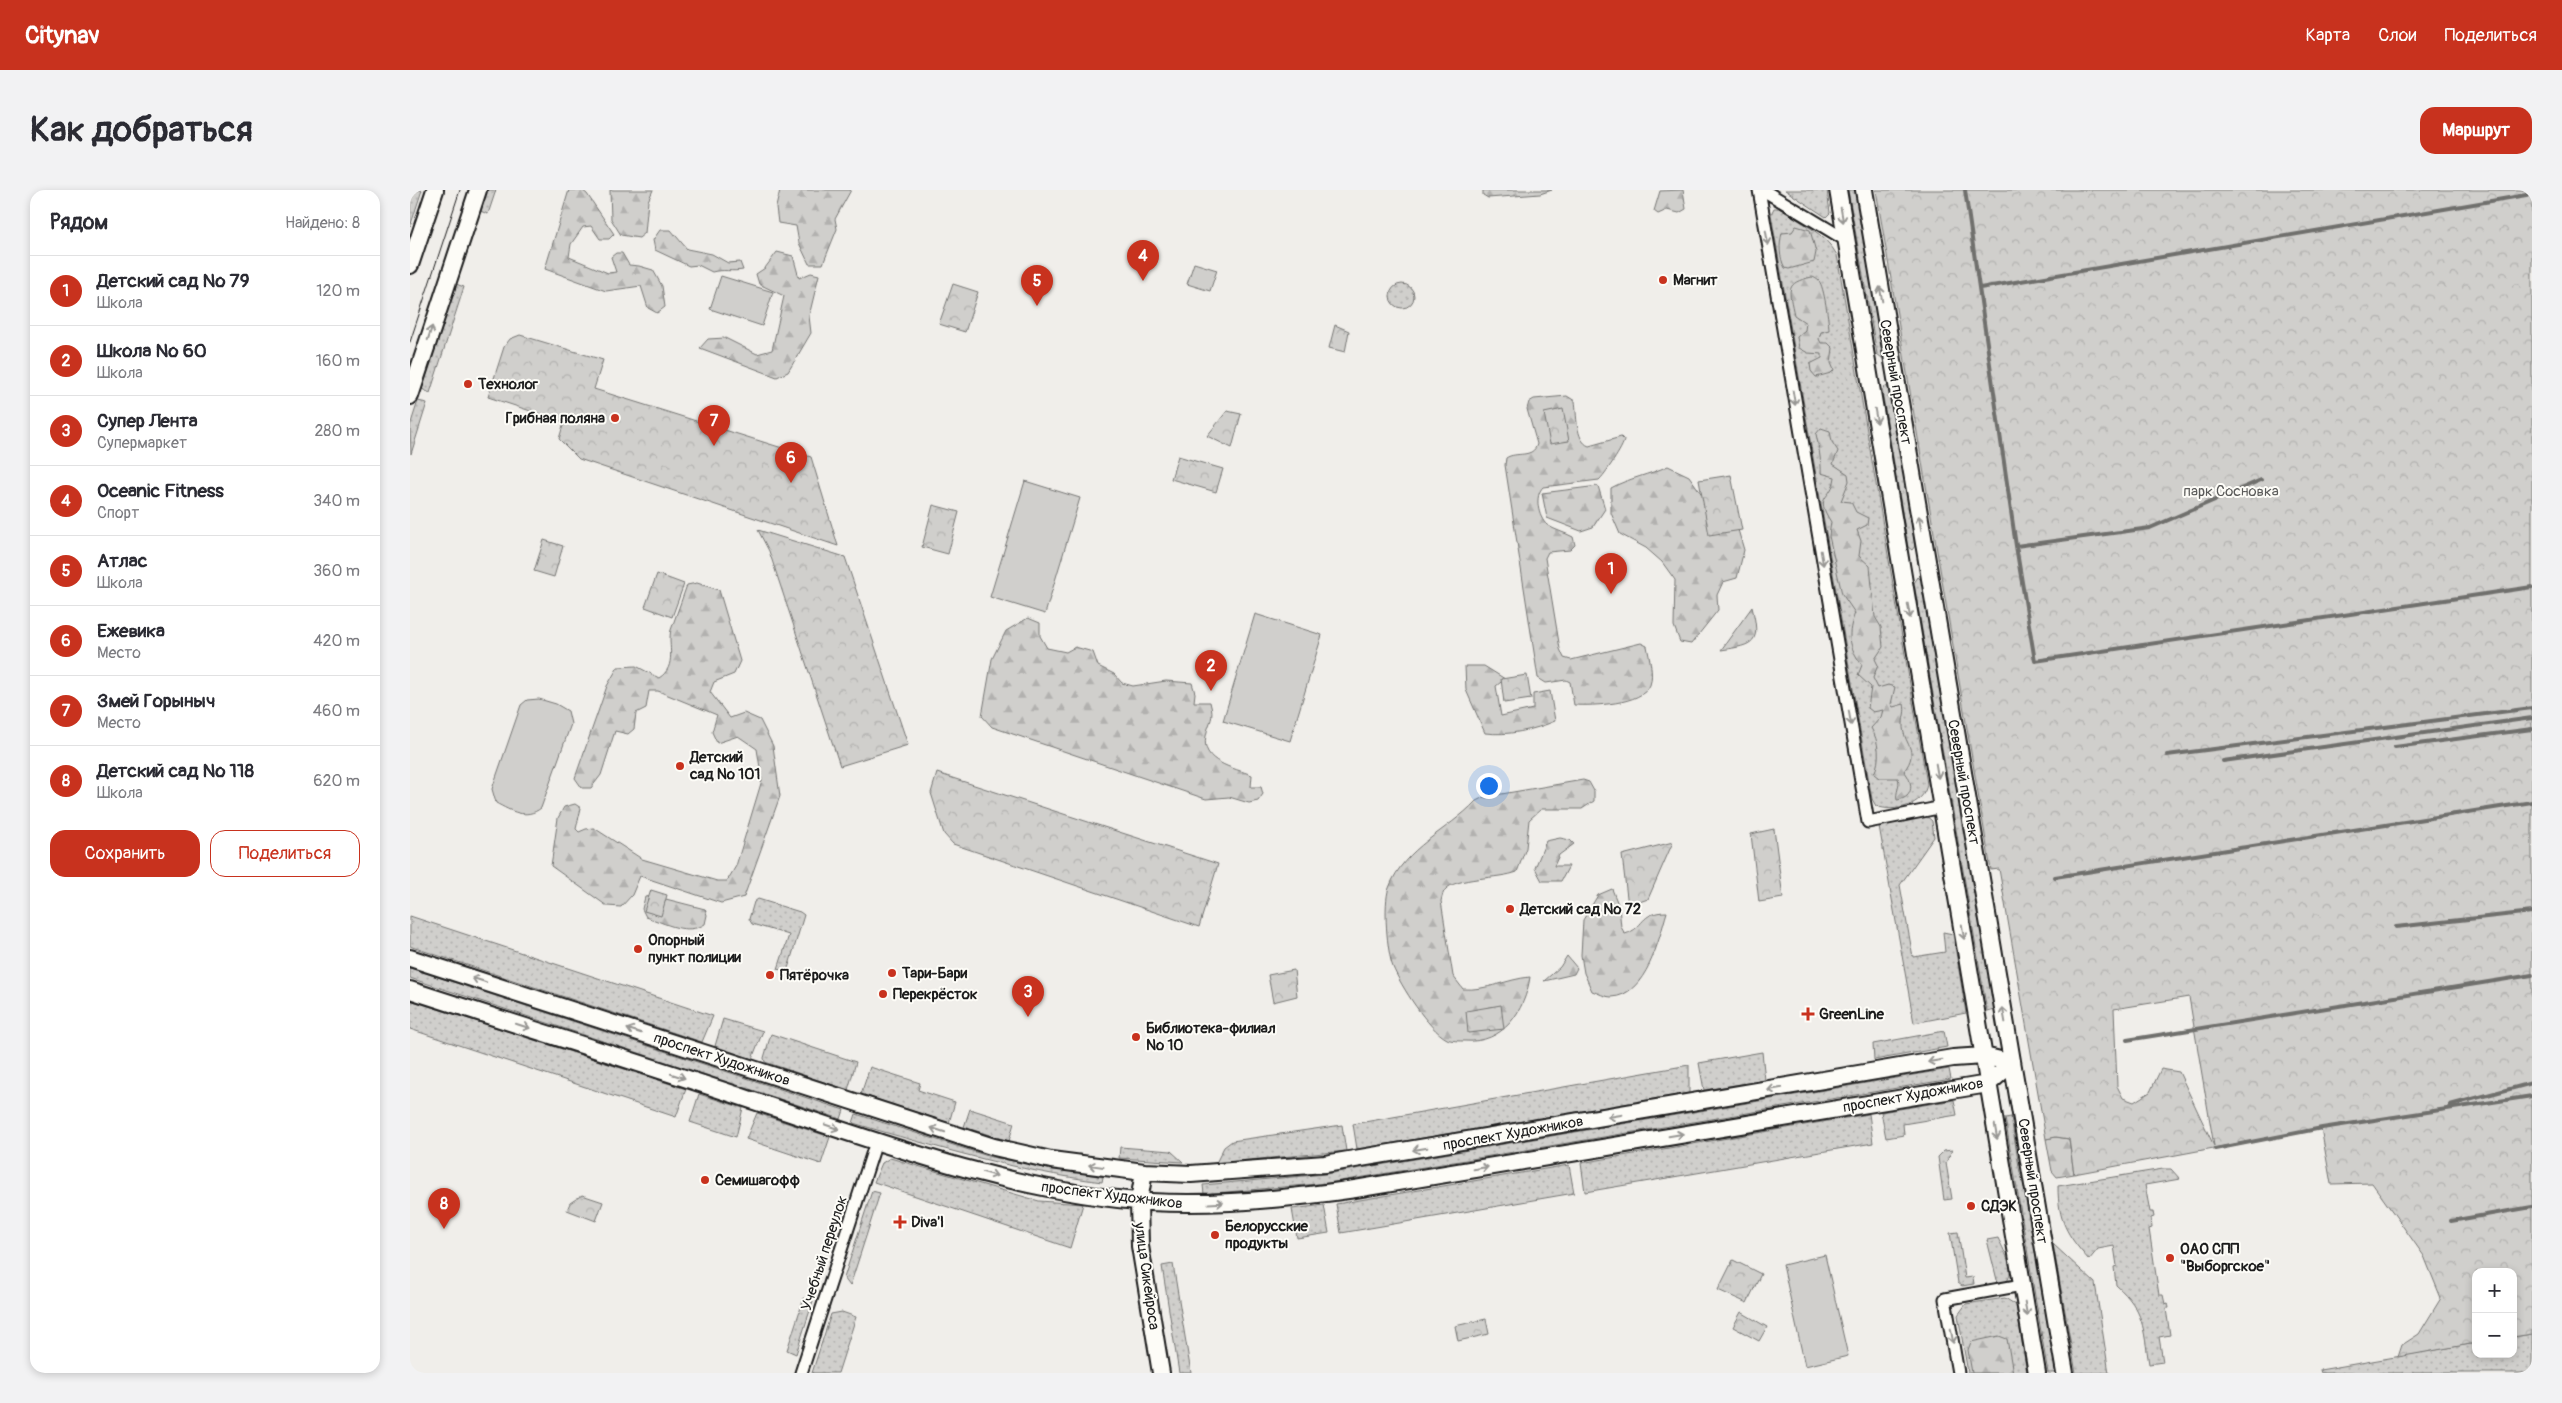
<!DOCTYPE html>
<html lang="ru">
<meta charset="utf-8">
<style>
:root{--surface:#fff;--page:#f2f2f3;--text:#2b2b33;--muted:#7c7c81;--line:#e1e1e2;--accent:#c8321e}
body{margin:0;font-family:Pangolin,sans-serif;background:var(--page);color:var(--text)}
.controls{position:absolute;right:15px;bottom:15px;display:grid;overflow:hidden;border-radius:10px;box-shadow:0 2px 8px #0003}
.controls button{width:45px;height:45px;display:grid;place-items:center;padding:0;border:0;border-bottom:1px solid var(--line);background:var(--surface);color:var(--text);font:25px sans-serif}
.you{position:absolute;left:1078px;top:595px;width:18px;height:18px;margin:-12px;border:4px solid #fff;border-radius:50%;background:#1a73e8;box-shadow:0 0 0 8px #1a73e833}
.badge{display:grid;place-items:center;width:32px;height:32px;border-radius:50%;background:var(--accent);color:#fff;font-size:16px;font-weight:700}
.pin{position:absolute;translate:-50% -41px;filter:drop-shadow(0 1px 2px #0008)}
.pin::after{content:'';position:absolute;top:26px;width:18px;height:15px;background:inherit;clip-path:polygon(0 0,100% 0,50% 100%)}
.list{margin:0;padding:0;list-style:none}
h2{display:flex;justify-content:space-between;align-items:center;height:65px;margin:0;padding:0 20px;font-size:21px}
h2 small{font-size:16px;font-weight:400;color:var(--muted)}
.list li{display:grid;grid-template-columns:32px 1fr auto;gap:15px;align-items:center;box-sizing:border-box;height:70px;padding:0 20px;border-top:1px solid var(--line)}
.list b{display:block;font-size:19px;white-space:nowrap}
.list p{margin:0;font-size:16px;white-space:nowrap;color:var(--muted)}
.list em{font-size:16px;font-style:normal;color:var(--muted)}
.actions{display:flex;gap:10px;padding:15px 20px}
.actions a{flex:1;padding:11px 0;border:1px solid var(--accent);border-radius:15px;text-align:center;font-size:18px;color:var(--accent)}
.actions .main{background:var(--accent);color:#fff}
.map{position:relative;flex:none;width:2122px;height:1183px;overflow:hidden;border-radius:15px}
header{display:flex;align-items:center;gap:30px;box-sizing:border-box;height:70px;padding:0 25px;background:var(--accent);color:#fff}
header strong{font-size:24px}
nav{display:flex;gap:28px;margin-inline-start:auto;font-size:18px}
.intro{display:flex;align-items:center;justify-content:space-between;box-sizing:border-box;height:120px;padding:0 30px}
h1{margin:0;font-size:35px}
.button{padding:12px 22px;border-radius:15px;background:var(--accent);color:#fff;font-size:18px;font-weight:700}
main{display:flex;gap:30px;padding:0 30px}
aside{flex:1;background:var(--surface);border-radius:15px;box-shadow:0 2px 8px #0003}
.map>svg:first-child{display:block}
.grass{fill:url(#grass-dots);stroke:#767674}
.forest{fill:url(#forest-firs);stroke:#767674}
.park{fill:url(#park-crowns);stroke:#767674;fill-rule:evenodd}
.garden{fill:#d0cfcc;stroke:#767674}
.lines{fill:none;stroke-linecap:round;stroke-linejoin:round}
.stream{stroke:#706f6d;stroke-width:4}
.street-casing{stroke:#1c1c1c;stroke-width:15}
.secondary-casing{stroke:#1c1c1c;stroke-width:20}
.street{stroke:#fdfcf7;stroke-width:11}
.secondary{stroke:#fdfcf7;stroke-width:16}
.tram{stroke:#1c1c1c;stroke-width:1}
.oneway{stroke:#989794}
.poi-dot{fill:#c8321e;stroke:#fdfcf7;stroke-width:2}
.labels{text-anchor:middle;stroke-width:4;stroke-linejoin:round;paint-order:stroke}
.poi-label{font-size:15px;font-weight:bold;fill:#1c1c1c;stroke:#fdfcf7;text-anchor:start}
.street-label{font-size:15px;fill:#1c1c1c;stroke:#fdfcf7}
.park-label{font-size:15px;fill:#5b5b5a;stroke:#fdfcf7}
</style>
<header>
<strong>Citynav</strong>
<nav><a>Карта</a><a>Слои</a><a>Поделиться</a></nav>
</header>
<div class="intro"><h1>Как добраться</h1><a class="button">Маршрут</a></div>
<main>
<aside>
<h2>Рядом<small>Найдено: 8</small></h2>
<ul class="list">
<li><span class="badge">1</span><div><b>Детский сад № 79</b><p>Школа</p></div><em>120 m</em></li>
<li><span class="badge">2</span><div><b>Школа № 60</b><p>Школа</p></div><em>160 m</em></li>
<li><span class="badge">3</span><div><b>Супер Лента</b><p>Супермаркет</p></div><em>280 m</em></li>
<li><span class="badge">4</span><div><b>Oceanic Fitness</b><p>Спорт</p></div><em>340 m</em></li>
<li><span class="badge">5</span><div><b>Атлас</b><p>Школа</p></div><em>360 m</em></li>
<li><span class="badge">6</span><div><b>Ежевика</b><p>Место</p></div><em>420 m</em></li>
<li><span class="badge">7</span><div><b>Змей Горыныч</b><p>Место</p></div><em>460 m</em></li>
<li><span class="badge">8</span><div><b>Детский сад № 118</b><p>Школа</p></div><em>620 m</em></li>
</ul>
<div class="actions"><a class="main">Сохранить</a><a>Поделиться</a></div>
</aside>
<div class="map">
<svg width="2122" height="1183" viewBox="0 0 2122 1183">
<defs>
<pattern id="grass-dots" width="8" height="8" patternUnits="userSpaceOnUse" patternTransform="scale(1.25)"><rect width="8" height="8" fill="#d0cfcc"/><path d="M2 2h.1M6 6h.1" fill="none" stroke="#b2b1af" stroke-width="1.8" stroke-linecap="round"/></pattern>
<pattern id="forest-firs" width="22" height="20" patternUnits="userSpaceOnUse" patternTransform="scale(1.25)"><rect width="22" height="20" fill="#d0cfcc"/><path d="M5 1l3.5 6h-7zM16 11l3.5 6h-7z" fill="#b2b1af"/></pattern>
<pattern id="park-crowns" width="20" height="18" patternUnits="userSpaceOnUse" patternTransform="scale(1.25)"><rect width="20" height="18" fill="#d0cfcc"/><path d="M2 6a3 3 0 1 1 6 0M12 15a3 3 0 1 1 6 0" fill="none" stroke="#b2b1af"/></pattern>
</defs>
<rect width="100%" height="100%" fill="#f0eeea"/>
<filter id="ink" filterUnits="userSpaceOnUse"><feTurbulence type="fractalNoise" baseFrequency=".02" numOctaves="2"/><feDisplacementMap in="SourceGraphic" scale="10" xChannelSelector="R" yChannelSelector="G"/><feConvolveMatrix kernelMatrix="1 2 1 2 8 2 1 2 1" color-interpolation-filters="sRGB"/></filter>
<g filter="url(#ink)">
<path class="grass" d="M0 0H12L0 37Z
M77 0H86L78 24 70 21Z
M1375 0H1417L1420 23 1416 27Z
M1438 0H1447L1474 164 1472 168 1467 164Z
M1364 18H1369C1390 32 1415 43 1427 65L1517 594C1514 616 1484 623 1466 616L1462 609 1361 24Z
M46 94 54 97 20 203 12 199Z
M980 106a12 12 0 1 1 24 0a12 12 0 1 1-24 0Z
M1475 196 1480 198 1505 356 1502 360 1498 357 1472 201Z
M8 211 17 213 1 264 0 236Z
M1508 387 1512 391 1585 819 1577 821 1504 393Z
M1514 624 1522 631 1524 647 1490 695 1503 767 1535 762 1533 742 1543 744 1556 823 1504 833 1469 636Z
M348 709 390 722 394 725 377 782 368 779 379 745 342 734 339 729 344 712Z
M0 726 303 826 292 852 5 758 0 756Z
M0 778 434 920 431 929 0 788Z
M0 810 276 899 266 927 0 839Z
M313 829 353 841 342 869 305 856Z
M1534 841 1537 857 1464 870 1463 854Z
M361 844 446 872 438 900 355 872 354 868Z
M1352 862 1355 890 1294 900 1289 873Z
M1279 875V903L947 959 943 934Z
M460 877 510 893 508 900 545 912 539 933 451 904Z
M1539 879 1541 889 918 993 794 1004 793 995 916 984Z
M289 904 333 918 326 947 280 932Z
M1544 910 1547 925 1493 934 1494 945 1476 948 1471 922Z
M560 919 604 933 599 951 554 937Z
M347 923 420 947 411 974 336 949Z
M446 924 581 967 693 987 692 992C607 981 526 957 443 933Z
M1459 924 1463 953 1175 1002 1171 973Z
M1601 927 1610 983 1615 995 1646 1183H1638L1595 928Z
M932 935 936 961 806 973 814 957 822 951Z
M710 957 761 961 773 972 709 968Z
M1542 960 1536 973 1542 1009 1534 1010 1528 967 1534 961Z
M480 968 629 1011 673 1014 660 1058 464 992 472 973Z
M1159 975 1164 1003 931 1043 926 1014Z
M1753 979H1761L1770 989 1735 995 1740 1022H1743L1744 1027 1741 1028 1742 1038 1739 1039 1749 1105H1753L1755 1114 1758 1113 1759 1118 1756 1119 1760 1145 1749 1147 1753 1172 1739 1174C1733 1138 1735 1121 1706 1095L1704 1077 1707 1076 1704 1056 1688 1059 1679 1070C1657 1045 1648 1031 1648 996Z
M462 1001 470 1003 440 1096 434 1088Z
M914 1015 919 1043 887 1048 882 1019Z
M1548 1042 1555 1088 1563 1087 1564 1094 1552 1096 1548 1093 1540 1043Z
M1588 1048C1593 1059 1606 1080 1597 1091L1588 1094 1577 1050Z
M1643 1054 1685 1093 1699 1183H1666Z
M763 1074 781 1183H769L752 1076Z
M394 1108 403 1111 386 1164 377 1160Z
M1595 1108 1606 1115 1617 1183H1558L1548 1125 1556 1114Z
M432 1122 446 1127 428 1183H402L421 1124Z
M2122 1144V1183H1911L1910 1180 2066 1153V1164H2103V1147Z"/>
<path class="forest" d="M159 0H172L177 4 204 44 199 49H190L181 36 173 37 161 54 159 67 198 83 206 82 201 67 206 63H212L219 75 229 76 243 80 252 96 255 117 247 123 238 118 231 96 196 101 135 79Z
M200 0H243L238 11 235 43 229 48 211 45 201 29Z
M370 0H441L425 29 427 39 413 74H399L389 53 386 36 368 33 366 17Z
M1073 0H1142L1130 4 1078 8 1073 5Z
M1273 0 1276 19 1269 23 1257 20 1248 24 1244 21 1250 1Z
M1386 36 1400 40 1406 62 1404 72 1379 79 1375 78C1369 67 1369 55 1372 43L1382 42Z
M250 40H261L277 59 302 64 318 73 330 72 333 80C322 82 313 79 302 82L288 75 279 76 245 60 243 50Z
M367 62 383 66 389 88 401 83 409 85 399 126 401 143 378 182 367 187 290 158 298 149 315 148 347 164 362 160 374 106 349 94 346 84 355 78Z
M1402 87C1404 87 1408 90 1409 91 1414 96 1419 133 1419 140L1411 142 1409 149 1411 153H1418L1423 158 1421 173 1424 180 1421 183 1406 187 1401 181 1400 174 1412 168V164L1398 163 1389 158 1387 147 1395 140 1396 133 1384 125C1379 100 1374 93 1402 87Z
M1157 206 1165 211C1167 223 1165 251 1179 256L1211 247 1214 250C1214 256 1194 286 1189 290L1133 297C1124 306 1128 327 1137 335 1144 340 1156 343 1163 347L1165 355 1160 360 1138 362 1135 368 1150 459 1154 468 1161 470 1231 453 1237 456C1239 467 1244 484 1240 495 1232 515 1182 516 1164 515L1160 492 1156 490 1136 493 1128 488 1095 275 1096 268C1106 261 1123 269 1127 254L1117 219 1119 212 1124 209Z
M1411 238 1420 241 1422 252 1428 261 1423 274 1438 284 1439 291 1431 311 1441 312 1446 322 1458 328 1457 335 1447 340 1451 351 1449 366 1460 376 1465 427 1471 437 1473 457 1465 469 1468 475 1463 488 1468 498 1478 495 1485 497 1481 514 1483 517 1494 514C1496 522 1493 526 1493 534 1492 554 1511 559 1494 581 1503 591 1505 608 1487 610 1485 602 1491 596 1488 588H1469L1464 584C1471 569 1469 551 1461 538L1471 527 1473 520 1463 522 1458 518 1461 497 1448 485 1452 475C1438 456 1437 444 1445 423L1432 404 1419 346 1421 332C1403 304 1422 311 1425 287L1411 283C1412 275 1408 253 1406 244Z
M1258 276 1279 286 1293 306 1326 333 1334 360 1327 388 1313 392 1307 405 1308 420 1281 454 1270 452 1264 436 1265 390 1252 372 1236 358 1210 344 1201 323V298C1219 288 1239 285 1258 276Z
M1188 296 1195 319 1183 337 1171 341 1137 328 1132 303Z
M287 393 309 400 330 471 324 484 304 492 300 502 320 528 334 523 350 530 363 556 370 606 334 707 311 713 230 686 222 705 211 717 197 716 141 676 148 628 154 617 165 614 171 618 166 639 169 642 176 639 184 638 232 669 307 691H317L326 676 352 590 347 559 328 546 307 553 302 542 307 525 248 501H239L236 518 226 523 224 539 218 544 205 541 191 585 181 598H172L165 588 197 496 208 477 226 476 249 488C268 476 257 455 261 440 266 425 272 410 277 395Z
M1342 417C1351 453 1345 455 1311 460Z
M618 428 630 433V446L637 458 656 462 665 457 683 462 688 476 704 484 712 493 723 496 756 491 782 493 785 503 784 512H800C805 530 799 530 796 546 790 572 824 578 842 585L841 597H851L853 604 848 611 839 613 819 607 796 609 582 537 572 526 582 469 596 441Z
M1055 476H1074L1095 489 1086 496 1091 526 1123 519V504L1140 501 1145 531C1124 540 1098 546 1075 543L1056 500Z
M1173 590 1179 592 1184 601V611L1172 619H1131L1119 630 1116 658 1107 682C1090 689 1045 687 1035 700 1033 702 1032 707 1031 711L1043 786 1053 799C1076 801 1097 789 1120 787 1115 821 1093 854 1055 851 1050 851 1041 851 1037 849 1018 839 991 796 983 777 977 763 973 713 979 698 994 657 1038 641 1066 611L1074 607Z
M1150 648 1160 650 1164 654 1149 665 1144 676H1159L1151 691H1132L1125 678 1136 651Z
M1202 699 1209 717 1211 737 1215 744C1235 738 1229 722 1257 722 1249 748 1237 806 1201 807 1195 807 1188 803 1182 801L1174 783 1171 765 1173 730 1188 705Z
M244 706 295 719 297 725 295 734C277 746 255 733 236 727L232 719 235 707Z
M1157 766 1167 778 1164 784 1134 791 1150 777Z
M1646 947 1659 949 1664 984 1647 987 1642 981 1636 949Z
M1589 1146 1597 1149 1603 1183H1562L1558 1160 1561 1152Z"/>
<path class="park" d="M1466 0H2122V1144L2103 1147V1082H2066V1153L1988 1167 1992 1155 2009 1144 2031 1108 2014 1066 1962 993 1921 994 1911 938 1664 984 1659 949 1646 947 1636 949 1589 679 1581 680ZM1779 807 1804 956 1769 882 1751 879 1740 902 1724 912 1713 908 1707 896 1704 819Z
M543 94 568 102 555 142 529 134Z
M925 135 939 141 935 162 919 158Z
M110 145 193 170 184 199 401 267 428 356 169 269 149 249 154 232 78 207 94 157 100 149Z
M1153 219 1159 251 1140 254 1134 223Z
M817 221 831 224 822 258 797 246Z
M768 266 813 279 806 302 761 289Z
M1321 285 1332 340 1299 345 1289 290Z
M523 315 549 322 538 364 512 357Z
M348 340 435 367 498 555 430 576 359 361Z
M134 350 153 356 144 387 124 381Z
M247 384 274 394 262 427 235 417Z
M1117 485 1121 509 1094 513 1091 489Z
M527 583 808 674 789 737 543 654 534 644 521 603Z
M1364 639 1373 708 1349 712 1341 644Z
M1263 652 1238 709 1218 716 1212 665Z
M241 700 257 705 251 726 234 721Z
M884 780 887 806 863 812 858 785Z
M1091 815 1094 839 1058 843 1056 821Z
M172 1005 193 1012 186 1031 157 1020 160 1013Z
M1323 1070 1351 1084 1337 1113 1308 1100Z
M1331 1122 1357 1137 1349 1151 1323 1137Z
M1076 1129 1079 1144 1048 1151 1045 1136Z"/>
<path class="garden" d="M784 73 807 80 800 101 777 94Z
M311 86 363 102 352 136 300 119Z
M615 291 670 308 635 424 580 407Z
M845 424 912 445 880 551 813 531Z
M129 509 146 514 158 521 161 534 131 618C116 630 101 621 86 613L82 599 111 515 117 510Z
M1415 1065 1438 1166 1395 1176 1373 1075Z"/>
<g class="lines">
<path class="stream" d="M1555 0 1606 356 1625 471 2122 397
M1570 98 2122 4
M1606 356 1740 338 1851 290
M1985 557 2122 539
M1757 565 2122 518
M1813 571 2122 528
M1645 687 2122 612
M1986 737 2122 722
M1717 850 2122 785
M2040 915 2122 893
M1805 959 1912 938 2122 906
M2041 1031 2122 1017"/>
<defs>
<path id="street" d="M1349 0 1458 632 1533 617
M1353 0 1436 50
M391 1183 466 952
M1548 1183 1535 1109 1612 1095"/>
<path id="secondary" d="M1428 0 1627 1183
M1454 0 1655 1183
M0 75 25 0
M0 206 68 0
M0 768 584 957 641 970 734 982 781 984 915 974 1543 868 1574 866 1602 873
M0 800C114 837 228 872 341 910 471 953 602 1002 740 1012 808 1016 877 1009 945 999L1578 894 1602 873
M734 982 729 1011 730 1056 751 1183"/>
</defs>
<use href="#street" class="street-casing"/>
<use href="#secondary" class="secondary-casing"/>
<use href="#street" class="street"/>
<use href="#secondary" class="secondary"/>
<path class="tram" d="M0 152 50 0"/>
</g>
<defs><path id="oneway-shaft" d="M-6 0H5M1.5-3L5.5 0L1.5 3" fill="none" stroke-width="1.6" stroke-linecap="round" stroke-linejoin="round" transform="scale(1.25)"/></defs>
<g class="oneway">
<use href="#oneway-shaft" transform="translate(1432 25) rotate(80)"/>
<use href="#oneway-shaft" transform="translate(1357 48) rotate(80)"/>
<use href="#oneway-shaft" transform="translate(1471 104) rotate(-100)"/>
<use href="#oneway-shaft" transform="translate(20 143) rotate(-72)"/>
<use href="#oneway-shaft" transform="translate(1384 208) rotate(80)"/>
<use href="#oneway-shaft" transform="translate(1466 226) rotate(80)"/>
<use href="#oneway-shaft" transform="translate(1510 333) rotate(-100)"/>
<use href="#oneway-shaft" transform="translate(1412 368) rotate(80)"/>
<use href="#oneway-shaft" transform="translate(1499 421) rotate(80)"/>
<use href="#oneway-shaft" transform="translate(1440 528) rotate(80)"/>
<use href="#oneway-shaft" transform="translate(1527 581) rotate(80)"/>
<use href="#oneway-shaft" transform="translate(1553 742) rotate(81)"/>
<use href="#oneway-shaft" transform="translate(69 790) rotate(-162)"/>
<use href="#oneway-shaft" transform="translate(1594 825) rotate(-100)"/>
<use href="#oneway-shaft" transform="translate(113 836) rotate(18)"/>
<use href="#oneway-shaft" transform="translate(224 841) rotate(-162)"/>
<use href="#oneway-shaft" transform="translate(1525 871) rotate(170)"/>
<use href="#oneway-shaft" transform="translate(268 886) rotate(18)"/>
<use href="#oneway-shaft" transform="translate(1365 899) rotate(170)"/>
<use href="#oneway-shaft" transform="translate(1205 926) rotate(170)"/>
<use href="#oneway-shaft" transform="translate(422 937) rotate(19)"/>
<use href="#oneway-shaft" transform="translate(528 940) rotate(-162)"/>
<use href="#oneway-shaft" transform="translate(1586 942) rotate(80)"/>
<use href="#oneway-shaft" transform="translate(1266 945) rotate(-9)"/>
<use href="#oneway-shaft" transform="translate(1010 959) rotate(170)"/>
<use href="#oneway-shaft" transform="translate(686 976) rotate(-172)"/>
<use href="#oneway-shaft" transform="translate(1071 978) rotate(-10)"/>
<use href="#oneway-shaft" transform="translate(580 984) rotate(16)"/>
<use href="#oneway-shaft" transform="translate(806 1013) rotate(-3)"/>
<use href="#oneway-shaft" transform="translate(1616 1119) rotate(80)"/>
<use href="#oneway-shaft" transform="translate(1542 1146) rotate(80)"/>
</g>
</g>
<g class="poi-dot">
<circle cx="1253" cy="90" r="5"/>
<circle cx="58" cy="194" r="5"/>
<circle cx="205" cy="228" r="5"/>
<circle cx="270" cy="576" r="5"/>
<circle cx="1100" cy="719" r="5"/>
<circle cx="228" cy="759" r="5"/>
<circle cx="482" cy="783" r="5"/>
<circle cx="360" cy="785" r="5"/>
<circle cx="473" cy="804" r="5"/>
<path d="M1395.5 816.5h5v5h5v5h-5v5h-5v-5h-5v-5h5z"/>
<circle cx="726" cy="847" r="5"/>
<circle cx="295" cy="990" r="5"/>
<circle cx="1561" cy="1016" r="5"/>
<path d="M487.5 1024.5h5v5h5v5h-5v5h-5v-5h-5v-5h5z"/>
<circle cx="805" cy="1045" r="5"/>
<circle cx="1760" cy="1068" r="5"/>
</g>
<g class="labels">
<g class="poi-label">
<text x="1263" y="95">Магнит</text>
<text x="68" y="199">Технолог</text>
<text x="195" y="233" text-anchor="end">Грибная поляна</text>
<text x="280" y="572">Детский<tspan x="280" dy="17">сад № 101</tspan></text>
<text x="1110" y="724">Детский сад № 72</text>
<text x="238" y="755">Опорный<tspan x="238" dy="17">пункт полиции</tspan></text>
<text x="492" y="788">Тари-Бари</text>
<text x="370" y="790">Пятёрочка</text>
<text x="483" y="809">Перекрёсток</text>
<text x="1409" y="829">GreenLine</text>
<text x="736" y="843">Библиотека-филиал<tspan x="736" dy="17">№ 10</tspan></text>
<text x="305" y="995">Семишагофф</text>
<text x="1571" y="1021">СДЭК</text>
<text x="501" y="1037">Diva'l</text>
<text x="815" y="1041">Белорусские<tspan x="815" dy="17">продукты</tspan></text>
<text x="1770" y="1064">ОАО СПП<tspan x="1770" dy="17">"Выборгское"</tspan></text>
</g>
<g class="street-label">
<text transform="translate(1486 192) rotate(80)" y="5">Северный проспект</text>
<text transform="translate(1554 592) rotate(80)" y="5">Северный проспект</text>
<text transform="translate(312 869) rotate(18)" y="5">проспект Художников</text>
<text transform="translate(1503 905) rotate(-10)" y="5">проспект Художников</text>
<text transform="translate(1103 943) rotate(-10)" y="5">проспект Художников</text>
<text transform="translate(1623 991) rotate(81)" y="5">Северный проспект</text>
<text transform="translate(702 1005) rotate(7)" y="5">проспект Художников</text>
<text transform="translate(414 1063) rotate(-72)" y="5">Учебный переулок</text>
<text transform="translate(737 1086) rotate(82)" y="5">улица Сикейроса</text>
</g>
<g class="park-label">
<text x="1821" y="306">парк Сосновка</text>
</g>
</g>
</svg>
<div class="controls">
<button>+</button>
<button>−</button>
</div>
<div class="you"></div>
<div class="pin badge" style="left:1201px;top:404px">1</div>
<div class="pin badge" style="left:801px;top:501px">2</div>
<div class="pin badge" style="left:618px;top:827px">3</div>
<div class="pin badge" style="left:733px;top:91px">4</div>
<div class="pin badge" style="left:627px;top:116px">5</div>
<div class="pin badge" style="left:381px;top:293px">6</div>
<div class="pin badge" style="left:304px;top:256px">7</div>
<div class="pin badge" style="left:34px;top:1039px">8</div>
</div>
</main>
